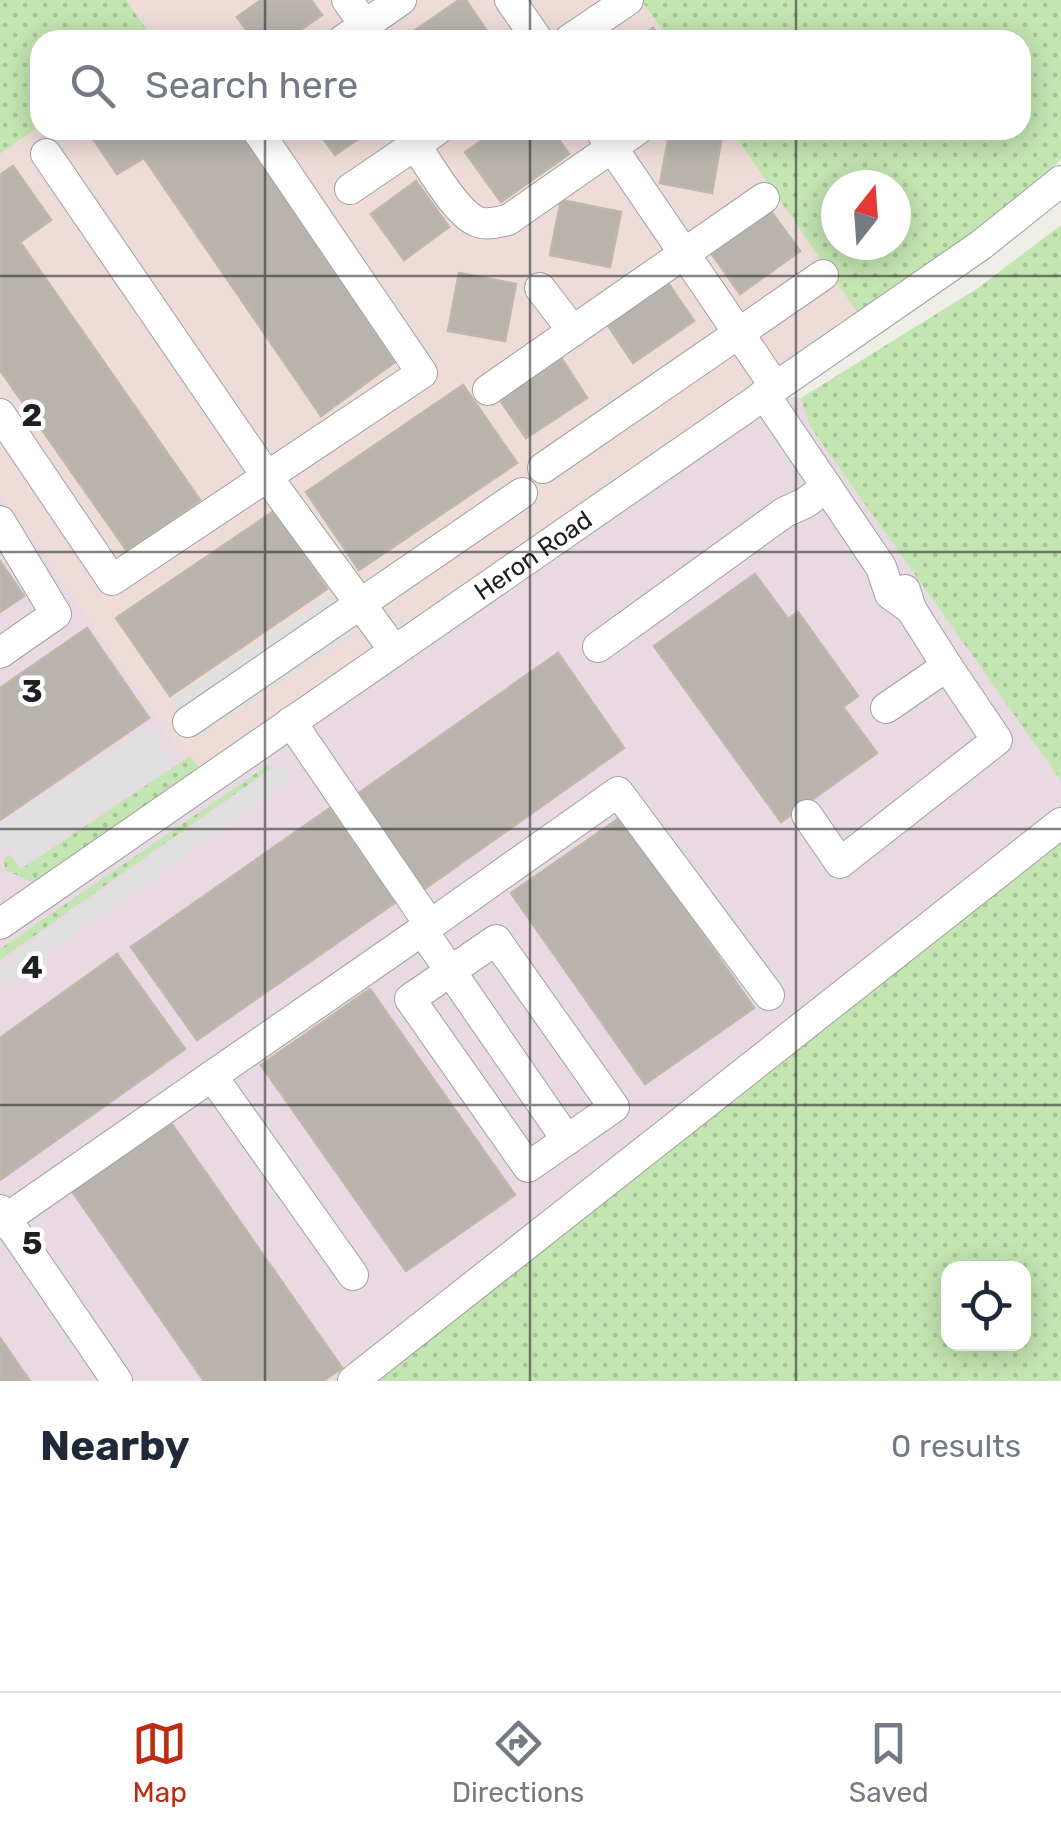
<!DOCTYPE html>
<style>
:root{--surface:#fff;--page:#f2f2f3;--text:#1f2937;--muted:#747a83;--line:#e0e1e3;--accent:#bd2c12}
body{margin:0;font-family:Rubik,sans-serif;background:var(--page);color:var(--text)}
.controls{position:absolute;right:30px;bottom:30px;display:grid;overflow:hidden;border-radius:20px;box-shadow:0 5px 25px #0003}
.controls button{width:90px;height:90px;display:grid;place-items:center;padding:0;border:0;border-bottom:2px solid var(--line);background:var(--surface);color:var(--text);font:50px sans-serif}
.compass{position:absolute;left:821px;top:170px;width:90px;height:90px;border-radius:50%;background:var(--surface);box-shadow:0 5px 25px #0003;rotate:17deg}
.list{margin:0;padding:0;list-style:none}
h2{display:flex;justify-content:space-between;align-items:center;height:130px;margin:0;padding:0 40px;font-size:42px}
h2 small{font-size:32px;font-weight:400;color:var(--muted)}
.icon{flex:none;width:55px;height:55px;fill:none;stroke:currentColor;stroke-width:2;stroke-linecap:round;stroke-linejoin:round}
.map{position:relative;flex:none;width:1061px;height:1381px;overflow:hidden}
.search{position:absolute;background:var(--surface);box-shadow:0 5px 25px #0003;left:30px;right:30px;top:30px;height:110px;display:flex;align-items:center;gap:25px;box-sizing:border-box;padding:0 35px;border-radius:30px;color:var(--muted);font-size:38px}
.sheet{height:310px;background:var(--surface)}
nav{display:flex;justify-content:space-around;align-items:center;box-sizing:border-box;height:140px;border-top:2px solid var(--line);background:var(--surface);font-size:28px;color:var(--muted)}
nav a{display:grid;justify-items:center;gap:5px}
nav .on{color:var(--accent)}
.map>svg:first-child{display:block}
.commercial{fill:#eedcd8}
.industrial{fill:#e8d9e3}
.grass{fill:url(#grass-dots);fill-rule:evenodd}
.parking{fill:#e0e0e0}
.building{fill:#b8b4ad;stroke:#c0b7aa;stroke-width:2.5}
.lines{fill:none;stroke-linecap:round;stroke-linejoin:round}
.minor-casing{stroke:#a1a1a1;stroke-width:32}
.minor{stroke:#fff;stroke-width:30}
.grid{fill:none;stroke:#202020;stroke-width:2.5;stroke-opacity:0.55}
.labels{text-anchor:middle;stroke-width:9;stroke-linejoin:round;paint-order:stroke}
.street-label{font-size:25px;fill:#202020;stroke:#fff}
.grid-label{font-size:32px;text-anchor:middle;font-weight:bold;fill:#202020;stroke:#fff;stroke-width:9;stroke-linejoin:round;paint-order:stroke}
</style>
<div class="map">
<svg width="1061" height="1381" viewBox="0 0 1061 1381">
<defs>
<pattern id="grass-dots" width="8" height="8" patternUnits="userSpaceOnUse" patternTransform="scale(2.5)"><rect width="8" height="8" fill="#c3e5b1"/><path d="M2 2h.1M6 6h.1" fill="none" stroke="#a7c498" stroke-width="1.8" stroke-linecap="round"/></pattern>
</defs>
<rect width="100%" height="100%" fill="#efeee7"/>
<path class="commercial" d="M126 0H641L669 40H154Z
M40 126V130H731L866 323 202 783 0 493V154Z"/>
<path class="industrial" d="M764 394 801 398 809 425 1061 781V811L336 1381H0V493L202 783Z"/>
<path class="grass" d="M0 0H126L154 40H40V126L0 154Z
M641 0H1061V159L1024 199 858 313 731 130H1021V40H669ZM836 185H896V245H836Z
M1061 225V781L809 425 801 398 978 288Z
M190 756 200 769 39 880 30 881 5 870 4 858 10 855 21 869Z
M268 765 273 767 0 960V949Z
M1061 835V1381H363ZM948 1268H1024V1344H948Z"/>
<path class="parking" d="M331 595 356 633 196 738 171 700Z
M147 728 172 766 20 865 0 835V824Z
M277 766 289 781 0 988V965Z"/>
<path class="building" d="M261 0H311L322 15 286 40H253L237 17Z
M459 0H466L493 40H401Z
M653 28 662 40H636Z
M87 130H239L395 362 321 416 144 158 117 174Z
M317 130H371L335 155Z
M497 130H552L569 154 501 202 465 152Z
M670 130 722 136 712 193 660 183Z
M13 166 51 220 20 242 200 500 127 551 0 370V175Z
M416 181 449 227 404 260 371 214Z
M561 200 621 212 610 267 550 255Z
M770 210 800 251 740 294 711 253Z
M459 273 516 284 505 341 448 331Z
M668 283 694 321 633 363 607 324Z
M562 359 587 398 526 438 500 400Z
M463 385 517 463 359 570 306 492Z
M274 511 327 589 170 696 116 618Z
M0 561 24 596 0 612Z
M755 574 788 619 798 612 858 696 843 707 877 753 781 822 654 646Z
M87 628 149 718 0 820V688Z
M558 653 624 748 423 890 356 795Z
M330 808 396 902 197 1040 131 947Z
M621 817 754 1008 645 1084 511 893Z
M117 954 185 1049 0 1180V1038Z
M370 989 515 1195 406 1271 261 1065Z
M171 1123 342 1368 323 1381H204L72 1191Z
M0 1338 30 1381H0Z"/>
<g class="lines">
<defs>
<g id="minor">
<path d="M347 0 365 25"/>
<path d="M510 0 538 40"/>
<path d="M343 40 401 0"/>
<path d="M569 40 628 0"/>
<path d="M600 130 774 385"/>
<path d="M415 145C429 164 455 212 476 221 486 226 497 222 508 220L637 130"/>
<path d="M46 154 268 478 394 650"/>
<path d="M350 189 437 130"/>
<path d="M540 288 573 331"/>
<path d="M488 390 764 198"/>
<path d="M764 394 881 567 890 594 911 609"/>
<path d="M0 414 112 580 422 373 257 130"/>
<path d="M543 468 823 275"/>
<path d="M0 521 56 614 0 653"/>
<path d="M598 647 785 512 805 503 827 487"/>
<path d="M886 708 947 666 911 609 905 590"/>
<path d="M188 722 522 493"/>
<path d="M807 815 840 863 997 740 947 666"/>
<path id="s1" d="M0 924 981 245 1061 181"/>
<path d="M430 925 618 792 769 995"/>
<path d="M422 930 567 1140"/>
<path d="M496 940 614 1107 528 1167 410 999Z"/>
<path d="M212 1076 353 1275"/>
<path d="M0 1210 117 1381"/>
<path d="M0 1223 430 925 291 722"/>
<path d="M353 1381 1061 823"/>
</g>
</defs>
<use href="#minor" class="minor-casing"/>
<use href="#minor" class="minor"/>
</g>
<path class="grid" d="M265 0V40M530 0V40M796 0V40M265 130V1381M530 130V1381M796 130V1381M0 276H1061M0 552H1061M0 829H1061M0 1105H1061"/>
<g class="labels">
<g class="street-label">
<text dy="9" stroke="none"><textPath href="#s1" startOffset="648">Heron Road</textPath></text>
</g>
</g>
<g class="grid-label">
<text x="32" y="426">2</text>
<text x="32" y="702">3</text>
<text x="32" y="978">4</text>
<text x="32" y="1254">5</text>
</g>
</svg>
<div class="controls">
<button><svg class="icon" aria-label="locate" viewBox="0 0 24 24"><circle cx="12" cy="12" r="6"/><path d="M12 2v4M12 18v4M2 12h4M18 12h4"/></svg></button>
</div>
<svg class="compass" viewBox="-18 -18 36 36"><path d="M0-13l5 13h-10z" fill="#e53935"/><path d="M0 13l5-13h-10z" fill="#747a83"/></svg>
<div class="search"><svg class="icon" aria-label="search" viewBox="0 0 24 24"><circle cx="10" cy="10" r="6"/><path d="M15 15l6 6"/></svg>Search here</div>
</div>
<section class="sheet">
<h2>Nearby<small>0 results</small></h2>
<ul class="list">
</ul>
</section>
<nav>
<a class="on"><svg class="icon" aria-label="map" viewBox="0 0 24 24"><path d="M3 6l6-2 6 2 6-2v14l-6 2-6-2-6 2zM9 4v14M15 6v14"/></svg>Map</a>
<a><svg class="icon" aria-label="directions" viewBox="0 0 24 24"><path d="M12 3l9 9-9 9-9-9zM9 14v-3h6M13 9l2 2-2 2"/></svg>Directions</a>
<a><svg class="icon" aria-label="saved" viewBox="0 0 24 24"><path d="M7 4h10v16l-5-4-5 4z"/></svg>Saved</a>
</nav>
